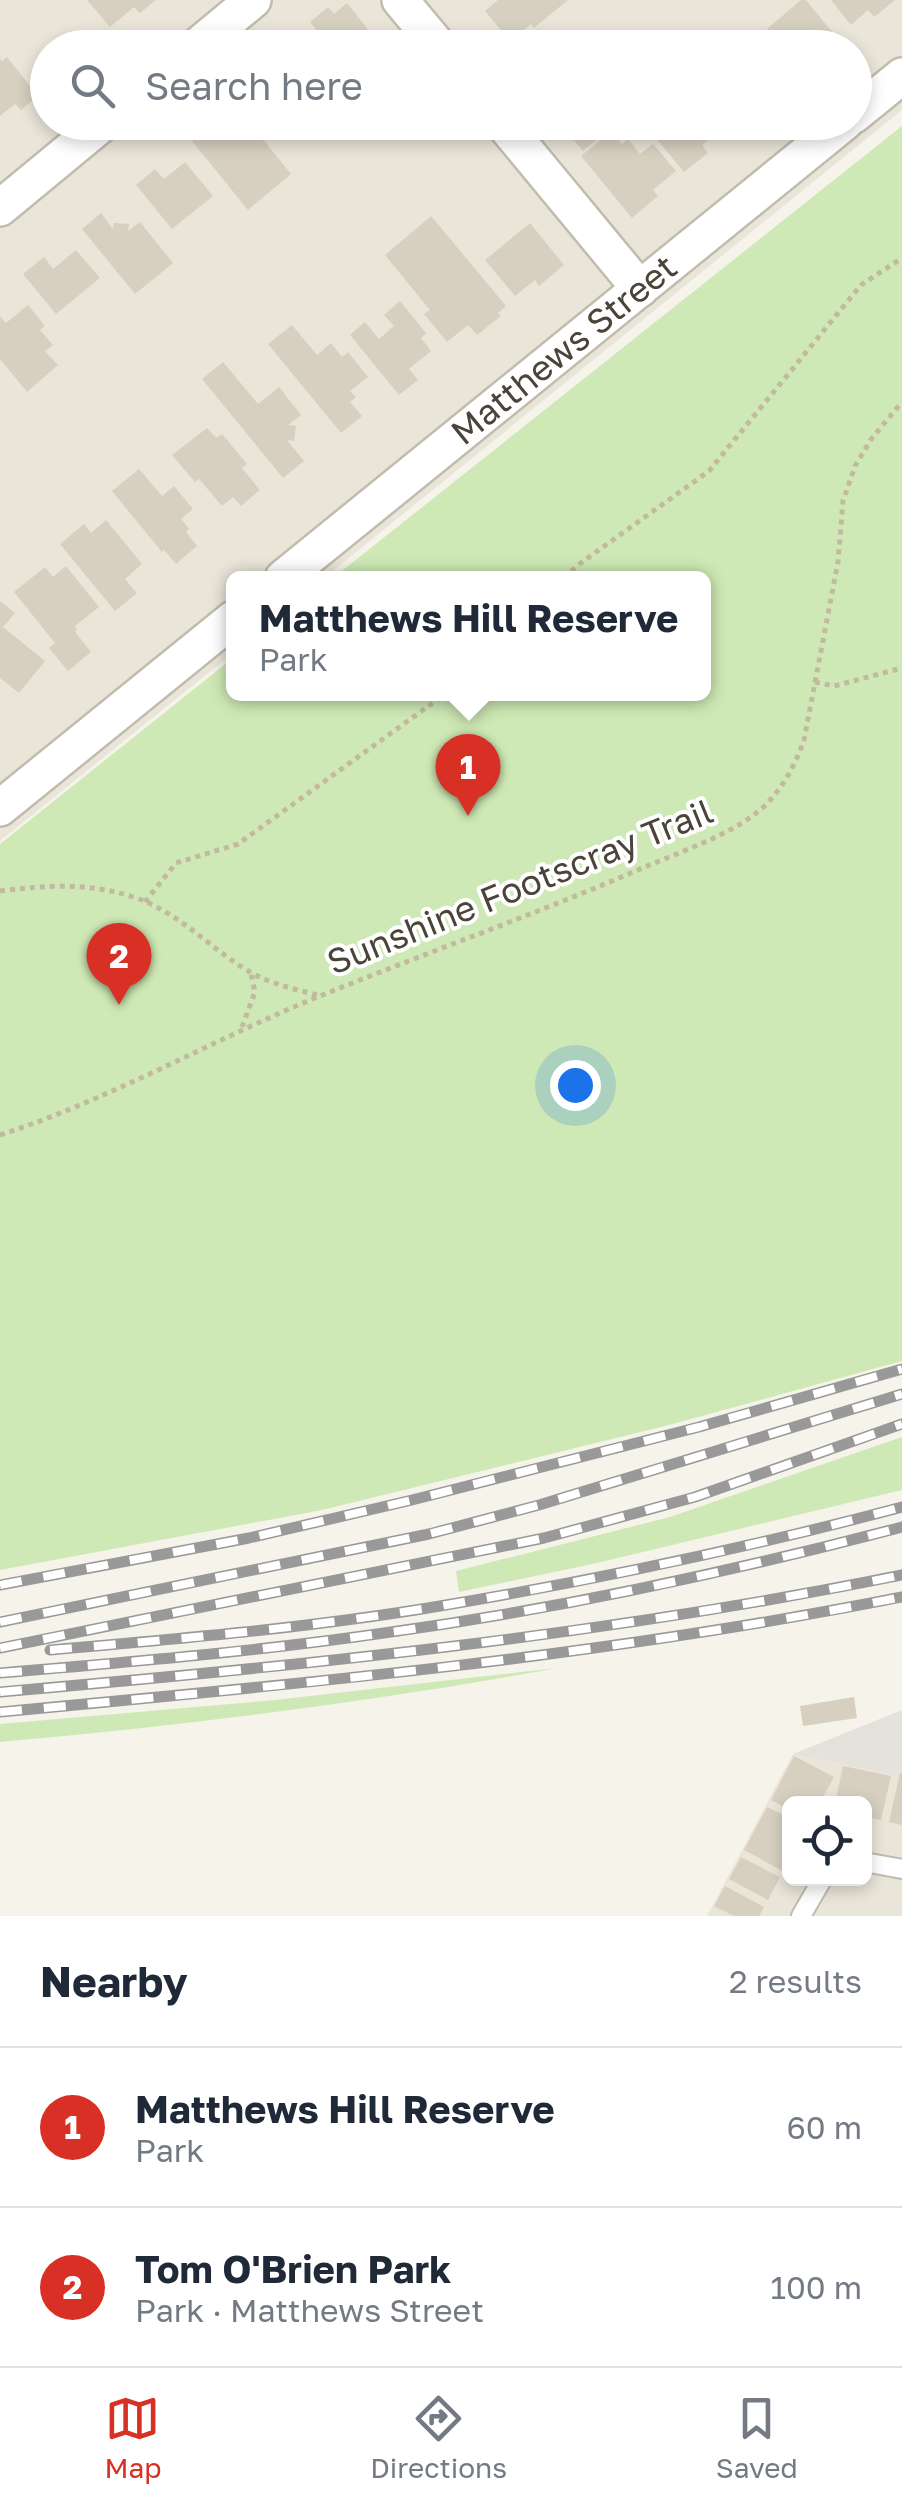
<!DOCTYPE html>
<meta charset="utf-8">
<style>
:root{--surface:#fff;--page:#f6f6f7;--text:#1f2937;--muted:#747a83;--line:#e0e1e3;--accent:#d93025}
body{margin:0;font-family:"Golos Text",sans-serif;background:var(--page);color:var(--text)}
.controls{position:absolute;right:30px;bottom:30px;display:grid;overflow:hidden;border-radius:15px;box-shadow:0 5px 15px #0003}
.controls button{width:90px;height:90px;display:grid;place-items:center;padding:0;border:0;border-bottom:2px solid var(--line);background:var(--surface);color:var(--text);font:50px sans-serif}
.you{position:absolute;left:575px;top:1085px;width:35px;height:35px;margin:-25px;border:8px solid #fff;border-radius:50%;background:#1a73e8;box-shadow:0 0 0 15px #1a73e833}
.badge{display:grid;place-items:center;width:65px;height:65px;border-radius:50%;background:var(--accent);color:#fff;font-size:32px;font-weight:700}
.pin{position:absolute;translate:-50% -82px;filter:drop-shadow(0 2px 5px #0008)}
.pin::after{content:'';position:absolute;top:52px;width:35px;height:30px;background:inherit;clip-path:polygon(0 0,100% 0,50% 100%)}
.popup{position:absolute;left:226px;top:571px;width:485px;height:130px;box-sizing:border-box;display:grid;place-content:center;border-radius:15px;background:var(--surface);filter:drop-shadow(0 2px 8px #0005);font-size:32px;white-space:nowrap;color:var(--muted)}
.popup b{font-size:38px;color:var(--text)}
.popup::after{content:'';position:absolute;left:50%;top:100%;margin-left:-20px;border:20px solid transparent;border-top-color:var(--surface)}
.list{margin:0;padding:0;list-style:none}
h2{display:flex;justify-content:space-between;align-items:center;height:130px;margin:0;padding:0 40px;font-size:42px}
h2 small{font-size:32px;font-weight:400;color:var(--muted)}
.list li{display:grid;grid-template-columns:65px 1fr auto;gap:30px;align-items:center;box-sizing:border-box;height:160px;padding:0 40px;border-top:2px solid var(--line)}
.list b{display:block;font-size:38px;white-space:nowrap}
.list p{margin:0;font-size:32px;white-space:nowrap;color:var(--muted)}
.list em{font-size:32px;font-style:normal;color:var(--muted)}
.icon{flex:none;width:55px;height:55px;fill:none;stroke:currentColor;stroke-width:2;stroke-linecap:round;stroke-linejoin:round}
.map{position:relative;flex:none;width:902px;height:1916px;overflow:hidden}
.search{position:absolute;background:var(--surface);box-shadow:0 5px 15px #0003;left:30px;right:30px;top:30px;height:110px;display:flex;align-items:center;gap:25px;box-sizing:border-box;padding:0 35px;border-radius:55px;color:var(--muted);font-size:38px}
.sheet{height:450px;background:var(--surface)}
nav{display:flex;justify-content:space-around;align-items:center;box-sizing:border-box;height:140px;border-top:2px solid var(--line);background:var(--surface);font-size:28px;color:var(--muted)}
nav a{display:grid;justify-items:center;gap:5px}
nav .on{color:var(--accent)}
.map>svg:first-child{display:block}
.residential{fill:#eae5d9;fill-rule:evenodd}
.industrial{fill:#e5e2dc}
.green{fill:#cee9b5}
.building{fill:#d7d0c0}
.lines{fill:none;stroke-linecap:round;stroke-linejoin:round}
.service-casing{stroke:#c1bcad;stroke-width:22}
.minor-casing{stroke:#c1bcad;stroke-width:40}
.path{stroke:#c3b99f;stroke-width:5;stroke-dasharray:5 5;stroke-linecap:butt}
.service{stroke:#fff;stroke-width:18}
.minor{stroke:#fff;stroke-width:35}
.rail-casing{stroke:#999;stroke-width:11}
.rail{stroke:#fff;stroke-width:8;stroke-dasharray:22;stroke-linecap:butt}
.labels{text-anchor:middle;stroke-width:8;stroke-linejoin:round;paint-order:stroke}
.street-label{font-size:35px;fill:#4a4439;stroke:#fff}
</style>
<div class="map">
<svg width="902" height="1916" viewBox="0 0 902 1916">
<rect width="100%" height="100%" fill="#f6f3eb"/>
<path class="residential" d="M0 0H902V110L324 578H233V653L0 841ZM48 48H854V122H48Z
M793 1754 902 1777V1916H707ZM790 1804H864V1878H790Z"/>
<path class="industrial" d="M902 1710V1777L793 1754Z"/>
<path class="green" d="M902 126V1361L669 1425 322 1510 0 1570V844L233 658V694H703V578H333Z
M902 1437V1490L597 1563 459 1592 456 1571 670 1517Z
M557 1668C373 1702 187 1725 0 1742V1724L275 1700Z"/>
<path class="building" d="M87 0H156L140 13 134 7 110 27Z
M498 0H568L534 28 531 24 510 41 485 11Z
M801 0H806L841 43 835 48H782L767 29Z
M831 0H895L874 17 868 10 851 25Z
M347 3 383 48H313L305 38 316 29 310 22 328 7 334 14Z
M7 57 38 96 21 110 15 104 0 116V59L2 61Z
M214 122H249L291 174 248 210 192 141Z
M568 122H618L583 151 568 133 571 131 566 124Z
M647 122H708L717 133 702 145 708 153 684 172 645 125Z
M611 131 622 144 628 139 640 154 653 144 676 171 653 190 658 196 632 218 581 156Z
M185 162 213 196 172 229 136 185 155 169 164 179Z
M101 213 113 229 114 223 129 224 128 231 140 222 173 263 135 294 82 229Z
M431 216 506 306 498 313 501 316 477 335 468 325 447 342 424 314 430 310 385 255Z
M530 223 564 265 539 286 535 280 515 296 485 260Z
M76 250 100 278 56 314 23 274 44 257 53 269Z
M400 301 426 333 421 338 431 351 409 369 418 380 399 395 350 335 365 322 379 339 394 326 384 315Z
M28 305 45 326 40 330 53 345 45 351 58 365 27 392 0 359V316L6 323Z
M292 325 317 355 331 343 342 357 348 352 368 377 350 391 356 397 350 402 362 416 341 433 268 344Z
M223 362 258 404 279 387 301 415 288 425 296 426 294 441 287 440 304 461 283 478 202 379Z
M207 428 216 438 222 434 247 464 242 468 260 490 241 506 233 497 222 506 199 479 195 482 172 455Z
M139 469 162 496 174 486 193 509 181 519 189 529 186 532 197 546 176 564 164 550 162 552 112 491Z
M106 520 142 564 125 579 137 593 115 611 60 544 84 524 91 533Z
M66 566 99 607 75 626 77 630 75 632 91 652 68 671 49 648 55 643 14 592 45 567 53 577Z
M0 601 15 613 3 627 45 661 19 693 0 678Z
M854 1697 857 1718 803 1726 800 1706Z
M794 1756 834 1777 819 1804H790V1810L771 1800Z
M843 1766 891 1776 881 1820 864 1817V1804H835Z
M900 1773H902V1825L889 1822Z
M767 1807 790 1818V1859L783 1871 744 1850Z
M741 1857 780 1877 768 1900 729 1879Z
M725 1886 764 1907 759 1916H734L714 1906Z"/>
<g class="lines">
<defs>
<path id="service" d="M864 1862 902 1869
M801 1916 823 1878"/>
<g id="minor">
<path d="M400 0 440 48"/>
<path d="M195 48 253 0"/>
<path d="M854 115 902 76"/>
<path d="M502 122 640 289"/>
<path d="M0 208 104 122"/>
<path id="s1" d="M283 578 845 122"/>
<path d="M0 808 233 619"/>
</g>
</defs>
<use href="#service" class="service-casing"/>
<use href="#minor" class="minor-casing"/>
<path class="path" d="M564 578 578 565 709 471 861 285 902 258
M815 682 834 686 902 668
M0 891C48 885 92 882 139 899 182 915 212 950 250 972 271 984 294 989 317 995
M145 902 176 863 238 844 445 694
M242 1027 255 992 251 973
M0 1135C111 1099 212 1040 320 996 426 953 533 915 638 870 674 854 715 841 748 819 776 801 793 771 804 740L838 562 843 501 855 466 872 438 902 402"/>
<use href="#service" class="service"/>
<use href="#minor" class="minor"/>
<defs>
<path id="rail" d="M0 1585 249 1538 412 1500 699 1427 902 1369
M0 1622 429 1534 539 1505 902 1394
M0 1648 544 1538 695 1497 902 1424
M50 1650C178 1639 307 1628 434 1607 591 1581 748 1548 902 1507
M0 1673C131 1662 261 1651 391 1632 563 1608 734 1571 902 1527
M0 1692C302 1666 604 1635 902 1575
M0 1712C302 1684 604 1656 902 1597"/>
</defs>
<use href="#rail" class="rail-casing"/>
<use href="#rail" class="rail"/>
</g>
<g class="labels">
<g class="street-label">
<text dy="12" stroke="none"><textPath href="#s1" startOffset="362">Matthews Street</textPath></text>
<text transform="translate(520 887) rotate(-22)" y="12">Sunshine Footscray Trail</text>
</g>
</g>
</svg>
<div class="controls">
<button><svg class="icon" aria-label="locate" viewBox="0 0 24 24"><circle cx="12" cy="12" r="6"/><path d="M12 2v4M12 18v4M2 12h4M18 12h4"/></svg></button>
</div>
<div class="you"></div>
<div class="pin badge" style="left:468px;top:816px">1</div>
<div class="popup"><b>Matthews Hill Reserve</b>Park</div>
<div class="pin badge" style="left:119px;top:1005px">2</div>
<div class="search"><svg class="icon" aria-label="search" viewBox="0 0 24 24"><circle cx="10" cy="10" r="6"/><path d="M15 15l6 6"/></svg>Search here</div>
</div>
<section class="sheet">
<h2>Nearby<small>2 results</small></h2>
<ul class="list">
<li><span class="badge">1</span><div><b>Matthews Hill Reserve</b><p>Park</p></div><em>60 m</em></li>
<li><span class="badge">2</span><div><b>Tom O'Brien Park</b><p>Park · Matthews Street</p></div><em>100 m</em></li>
</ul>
</section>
<nav>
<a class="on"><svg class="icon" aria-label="map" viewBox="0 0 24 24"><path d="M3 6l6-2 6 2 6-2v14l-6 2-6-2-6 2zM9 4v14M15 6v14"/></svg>Map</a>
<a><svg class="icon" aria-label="directions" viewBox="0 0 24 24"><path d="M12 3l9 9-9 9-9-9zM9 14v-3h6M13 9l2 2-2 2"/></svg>Directions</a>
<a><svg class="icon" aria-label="saved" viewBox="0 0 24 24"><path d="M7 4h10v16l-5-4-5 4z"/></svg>Saved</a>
</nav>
